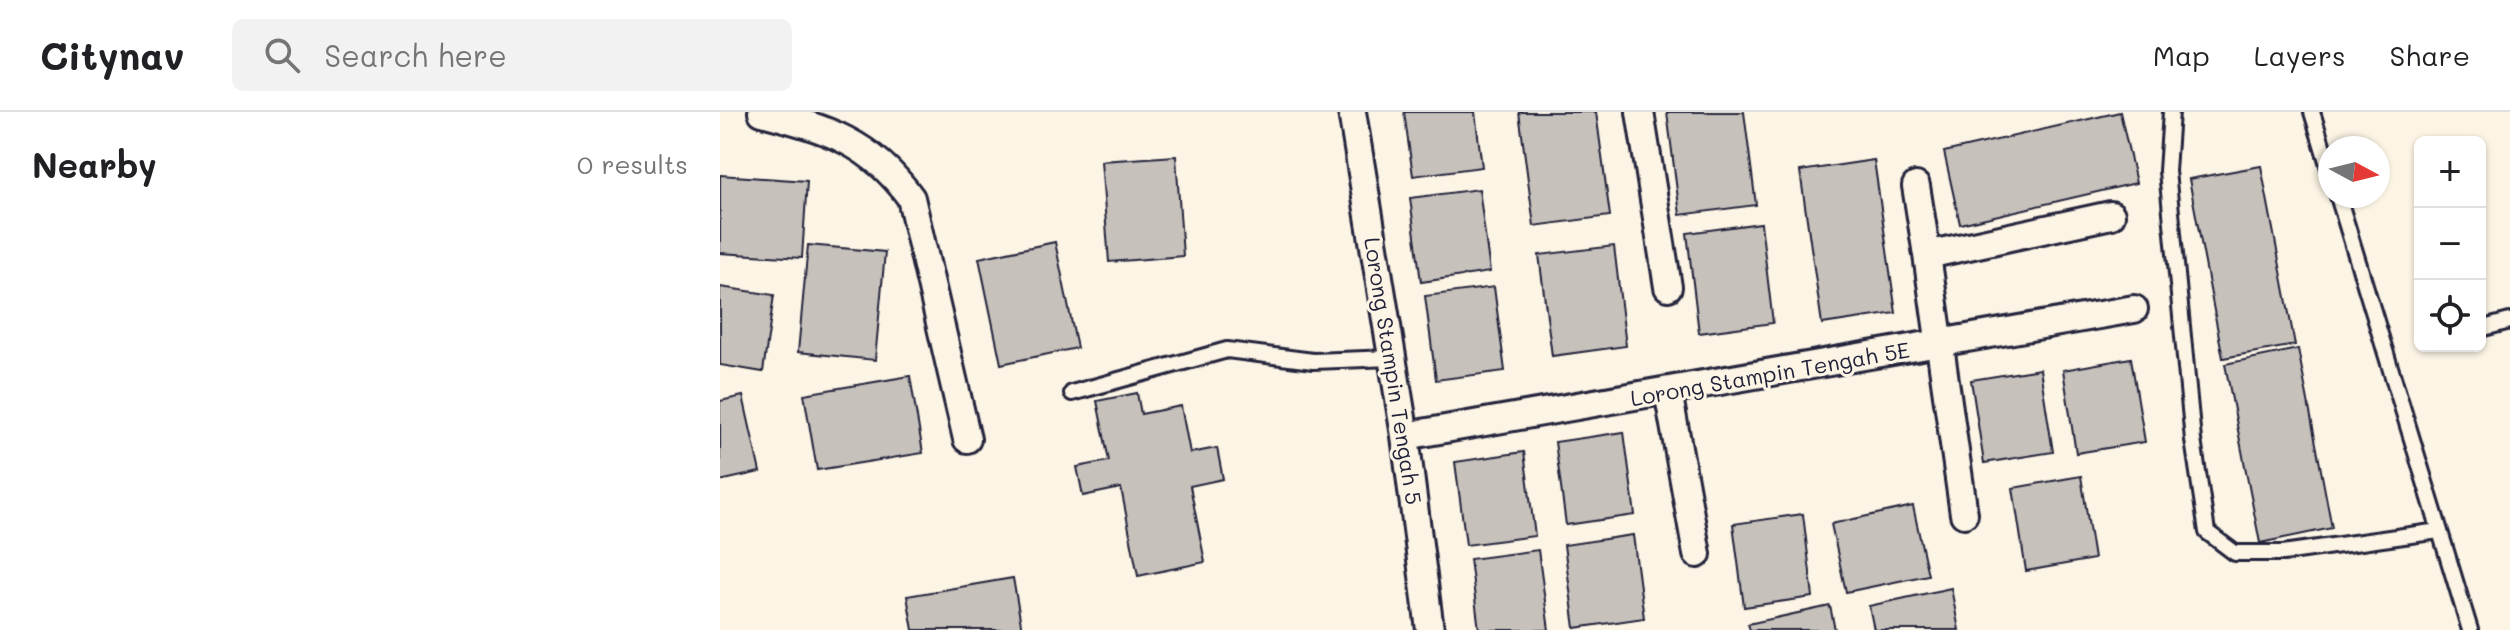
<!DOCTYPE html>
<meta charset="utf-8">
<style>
:root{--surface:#fff;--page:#f2f2f2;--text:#202124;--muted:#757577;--line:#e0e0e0}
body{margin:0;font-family:Mali,sans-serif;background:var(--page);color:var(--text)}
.controls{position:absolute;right:24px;top:24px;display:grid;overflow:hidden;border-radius:12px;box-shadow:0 2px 6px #0004}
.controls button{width:72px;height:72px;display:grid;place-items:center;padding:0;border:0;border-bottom:2px solid var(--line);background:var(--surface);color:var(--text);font:40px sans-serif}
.compass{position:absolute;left:1598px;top:24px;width:72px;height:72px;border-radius:50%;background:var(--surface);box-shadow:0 2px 6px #0004;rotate:97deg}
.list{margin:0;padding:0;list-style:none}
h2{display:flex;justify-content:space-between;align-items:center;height:104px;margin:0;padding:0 32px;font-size:34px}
h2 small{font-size:26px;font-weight:400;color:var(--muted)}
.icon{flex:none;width:44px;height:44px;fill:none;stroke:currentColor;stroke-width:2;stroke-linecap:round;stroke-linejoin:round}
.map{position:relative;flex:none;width:1790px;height:518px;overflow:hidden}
header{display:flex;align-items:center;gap:48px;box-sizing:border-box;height:112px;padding:0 40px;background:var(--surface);border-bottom:2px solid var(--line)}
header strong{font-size:38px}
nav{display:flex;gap:44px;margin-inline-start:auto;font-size:28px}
.search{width:560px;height:72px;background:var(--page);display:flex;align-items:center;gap:20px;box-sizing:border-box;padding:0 28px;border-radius:12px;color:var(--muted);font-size:30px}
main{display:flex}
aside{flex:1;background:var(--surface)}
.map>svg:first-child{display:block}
.building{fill:#c6c1bb;stroke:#22223b;stroke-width:2}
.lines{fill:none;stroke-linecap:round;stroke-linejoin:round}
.lane-casing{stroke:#22223b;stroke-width:20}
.street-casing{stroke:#22223b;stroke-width:32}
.lane{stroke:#fcf5e5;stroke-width:14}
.street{stroke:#fcf5e5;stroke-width:26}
.labels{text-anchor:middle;stroke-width:6;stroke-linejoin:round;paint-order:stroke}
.street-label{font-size:22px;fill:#22223b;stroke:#fcf5e5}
</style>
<header>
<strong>Citynav</strong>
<div class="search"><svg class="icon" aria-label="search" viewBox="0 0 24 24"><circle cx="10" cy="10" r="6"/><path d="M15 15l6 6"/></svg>Search here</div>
<nav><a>Map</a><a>Layers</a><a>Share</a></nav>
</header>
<main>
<aside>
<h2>Nearby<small>0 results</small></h2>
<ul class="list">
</ul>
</aside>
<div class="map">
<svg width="1790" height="518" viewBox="0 0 1790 518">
<rect width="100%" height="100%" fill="#fcf5e5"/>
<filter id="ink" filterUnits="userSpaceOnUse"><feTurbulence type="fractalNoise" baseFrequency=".0125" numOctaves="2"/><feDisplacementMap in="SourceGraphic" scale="16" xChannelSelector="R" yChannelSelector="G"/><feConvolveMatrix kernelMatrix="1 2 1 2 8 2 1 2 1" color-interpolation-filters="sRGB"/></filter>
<g filter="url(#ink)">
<path class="building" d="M684 0H755L762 55 693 64Z
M799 0H876L890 104 814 114Z
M947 0H1024L1036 93 960 103Z
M1400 0 1416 71 1240 112 1224 40Z
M456 44 463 144 389 150 381 49Z
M1154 48 1176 201 1102 212 1080 59Z
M1541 54 1575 233 1503 246 1469 67Z
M0 63 87 69 82 146 0 141Z
M759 77 770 160 701 170 690 86Z
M1041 111 1053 211 979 221 967 121Z
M335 130 357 236 281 252 259 146Z
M88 133 165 140 155 248 78 240Z
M894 134 906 234 832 244 819 143Z
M0 175 54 183 43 260 0 253Z
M774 175 785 259 716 268 705 184Z
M1578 237 1612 416 1540 431 1505 252Z
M1411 246 1425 330 1356 341 1343 258Z
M1320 257 1333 340 1264 351 1251 268Z
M190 264 203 341 97 358 84 282Z
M417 281 421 302 461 294 470 341 497 336 503 367 470 374 485 450 418 464 401 376 363 384 357 355 389 349 377 289Z
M23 284 40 360 0 369V289Z
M904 320 915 403 846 413 835 330Z
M804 340 815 424 746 433 735 350Z
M1361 364 1374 447 1306 459 1293 376Z
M1193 394 1208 463 1126 480 1111 412Z
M1083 402 1093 485 1024 495 1013 412Z
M913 423 924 506 855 516 844 433Z
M818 438 829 518H759L750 447Z
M293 466 302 518H193L187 484Z
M1231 476 1239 518H1154L1149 494Z
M1110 494 1115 518H1030L1028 512Z"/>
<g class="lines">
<defs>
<path id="lane" d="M1451 0 1447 59 1473 328 1487 420 1515 441H1563L1719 419
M1592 0 1610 59
M1618 84 1750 518
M1760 217 1790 209
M352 281 507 238 593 249 672 246"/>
<path id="street" d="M42 0C107 17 151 30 191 86L247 327
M632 0 685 324 710 518
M920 0 948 175
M1196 74 1207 143
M948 279 977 442
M685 324 1414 197
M1244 402 1207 143 1391 103"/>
</defs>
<use href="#lane" class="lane-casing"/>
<use href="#street" class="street-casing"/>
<use href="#lane" class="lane"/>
<use href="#street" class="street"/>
</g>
</g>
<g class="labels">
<g class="street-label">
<text transform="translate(673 259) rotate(81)" y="8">Lorong Stampin Tengah 5</text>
<text transform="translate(1050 262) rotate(-10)" y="8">Lorong Stampin Tengah 5E</text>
</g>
</g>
</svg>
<div class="controls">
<button>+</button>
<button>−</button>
<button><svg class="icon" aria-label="locate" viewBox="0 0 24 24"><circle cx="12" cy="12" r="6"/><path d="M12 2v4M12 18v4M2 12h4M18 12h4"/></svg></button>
</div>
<svg class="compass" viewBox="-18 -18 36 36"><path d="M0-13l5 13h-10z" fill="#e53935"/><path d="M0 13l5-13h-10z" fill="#757577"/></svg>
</div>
</main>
